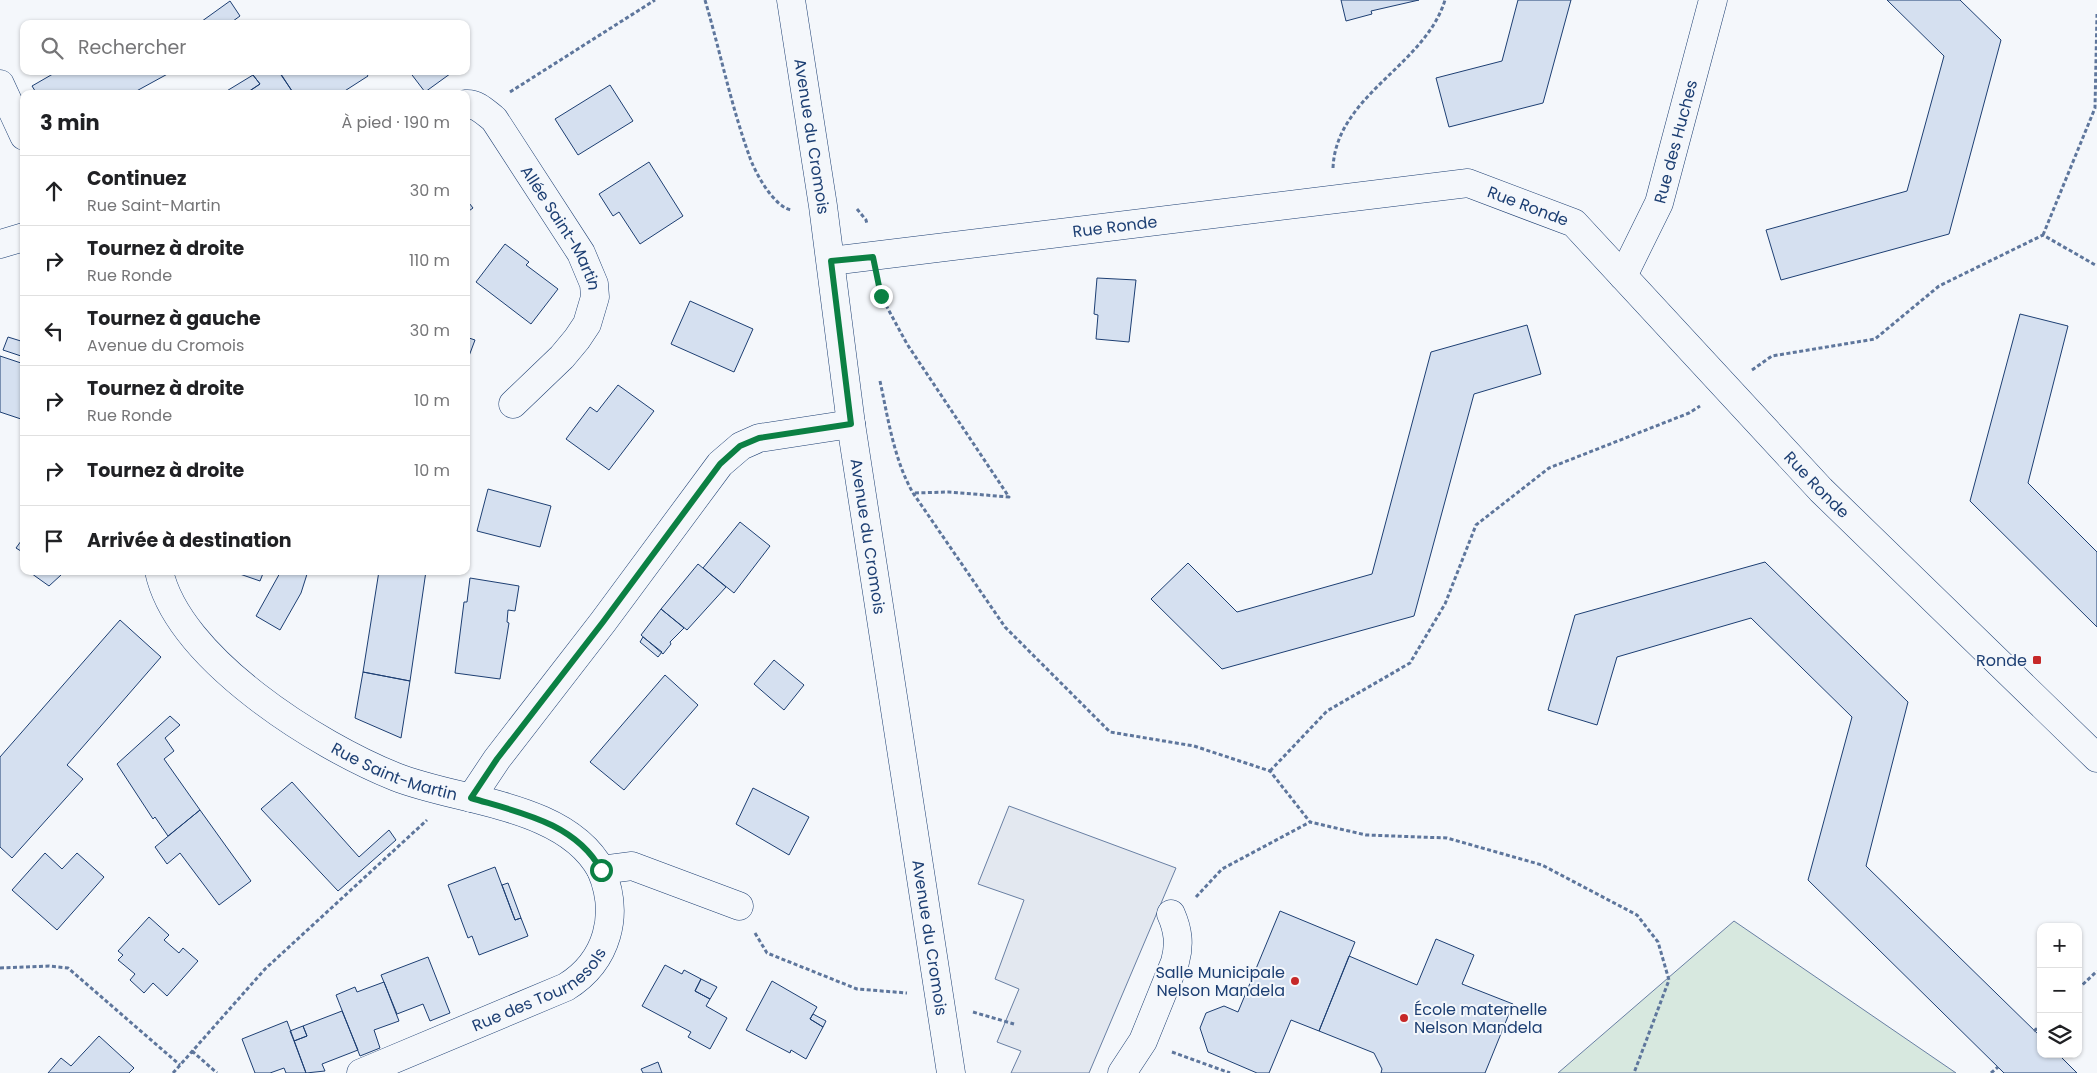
<!DOCTYPE html>
<html lang="fr">
<meta charset="utf-8">
<style>
:root{--surface:#fff;--page:#f2f2f2;--text:#202124;--muted:#757577;--line:#e0e0e0}
body{margin:0;font-family:Poppins,sans-serif;background:var(--page);color:var(--text)}
.controls{position:absolute;right:15px;bottom:15px;display:grid;overflow:hidden;border-radius:10px;box-shadow:0 1px 4px #0004}
.controls button{width:45px;height:45px;display:grid;place-items:center;padding:0;border:0;border-bottom:1px solid var(--line);background:var(--surface);color:var(--text);font:25px sans-serif}
.stop{position:absolute;width:15px;height:15px;margin:-11px;border:4px solid #0b8043;border-radius:50%;background:#fff}
.stop.end{background:#0b8043;border-color:#fff;box-shadow:0 1px 5px #0008}
.list{margin:0;padding:0;list-style:none}
h2{display:flex;justify-content:space-between;align-items:center;height:65px;margin:0;padding:0 20px;font-size:21px}
h2 small{font-size:16px;font-weight:400;color:var(--muted)}
.list li{display:grid;grid-template-columns:32px 1fr auto;gap:15px;align-items:center;box-sizing:border-box;height:70px;padding:0 20px;border-top:1px solid var(--line)}
.list b{display:block;font-size:19px;white-space:nowrap}
.list p{margin:0;font-size:16px;white-space:nowrap;color:var(--muted)}
.list em{font-size:16px;font-style:normal;color:var(--muted)}
.icon{flex:none;width:28px;height:28px;fill:none;stroke:currentColor;stroke-width:2;stroke-linecap:round;stroke-linejoin:round}
.map{position:relative;flex:none;width:2097px;height:1073px;overflow:hidden}
.search{position:absolute;background:var(--surface);box-shadow:0 1px 4px #0004;left:20px;top:20px;width:450px;height:55px;display:flex;align-items:center;gap:12px;box-sizing:border-box;padding:0 18px;border-radius:10px;color:var(--muted);font-size:19px}
.panel{position:absolute;background:var(--surface);box-shadow:0 1px 4px #0004;left:20px;top:90px;width:450px;height:485px;border-radius:10px}
.map>svg:first-child{display:block}
.green{fill:#d7e8df;stroke:#687fa3}
.parking{fill:#e3e8f0;stroke:#687fa3}
.building{fill:#d5e0f0;stroke:#1d3f73}
.lines{fill:none;stroke-linecap:round;stroke-linejoin:round}
.minor-casing{stroke:#1d3f73;stroke-width:29}
.path{stroke:#5e769c;stroke-width:3;stroke-dasharray:4 2.5;stroke-linecap:butt}
.minor{stroke:#f4f7fb;stroke-width:28}
.route{stroke:#0b8043;stroke-width:6}
.poi-dot{fill:#c62828;stroke:#f4f7fb;stroke-width:2}
.labels{text-anchor:middle;stroke-width:4;stroke-linejoin:round;paint-order:stroke}
.street-label{font-size:16px;fill:#1d3f73;stroke:#f4f7fb}
.poi-label{font-size:16px;fill:#1d3f73;stroke:#f4f7fb;text-anchor:end}
</style>
<div class="map">
<svg width="2097" height="1073" viewBox="0 0 2097 1073">
<rect width="100%" height="100%" fill="#f4f7fb"/>
<path class="green" d="M1734 921 1956 1073H1558Z"/>
<path class="parking" d="M1009 806 1176 868 1089 1073H1011L1021 1051 997 1042 1019 989 995 979 1024 900 978 884Z"/>
<path class="building" d="M1341 0H1419L1371 11 1372 14 1346 21Z
M1518 0H1571L1543 103 1449 127 1436 78 1502 61Z
M1887 0H1960L2001 40 1949 234 1781 280 1766 230 1907 191 1944 56Z
M230 1 240 16 229 24H198Z
M58 71H173L131 94H37L32 86Z
M258 71H279L294 94H245L260 84 253 75Z
M365 71 368 76 340 94H294L279 72Z
M409 71H454L425 92Z
M253 75 260 84 245 94 225 92Z
M610 85 633 121 578 155 555 119Z
M649 162 683 216 640 244 619 212 613 216 599 194Z
M466 199 473 208 466 213Z
M505 244 529 262 526 265 558 289 531 324 476 282Z
M1097 278 1136 280 1129 342 1096 339 1098 315 1094 314Z
M690 301 753 329 734 372 671 344Z
M2020 314 2068 326 2028 483 2097 552V627L1970 501Z
M1527 325 1541 374 1474 394 1414 616 1222 669 1151 599 1188 563 1237 612 1372 574 1431 352Z
M8 337 24 342V357L3 350Z
M466 337 475 340 466 364Z
M0 356 24 364V412L21 419 0 412Z
M618 385 654 411 609 470 566 439 590 407 597 412Z
M488 489 551 506 540 547 477 531Z
M740 522 770 546 734 593 703 568Z
M24 537V553L16 548Z
M1765 562 1908 702 1866 866 2041 1037V1054H2058L2077 1073H2004L1808 880 1852 717 1751 618 1617 657 1597 725 1548 710 1575 615Z
M698 564 726 587 687 630 661 609Z
M28 571H59L61 575 49 586Z
M231 571H264L260 581Z
M281 571H308L301 593 280 630 256 616Z
M379 571H426L410 681 363 672Z
M470 578 519 586 515 611 508 610 507 622 509 623 500 679 455 673 464 602H467Z
M661 609 684 628 670 642 671 644 663 654 641 635Z
M120 620 161 657 67 765 83 779 12 858 0 847V757Z
M643 637 662 652 658 657 640 642Z
M774 660 804 685 784 710 754 684Z
M363 672 410 681 401 738 355 718Z
M665 675 698 705 624 790 590 762Z
M170 716 180 725 165 738 174 751 164 759 200 810 168 836 155 817 153 819 117 764Z
M292 782 359 857 389 830 396 840 338 891 261 809Z
M753 788 809 817 789 855 736 824Z
M200 810 251 881 219 905 180 853 167 864 155 847Z
M45 853 62 869 77 853 104 877 57 930 12 890Z
M495 867 515 920 521 918 528 936 479 955 472 936 468 938 448 885Z
M508 883 521 918 515 920 502 885Z
M1280 911 1355 942 1319 1031 1291 1020 1269 1073H1257L1208 1052 1200 1028 1206 1013 1224 1006 1238 1012Z
M149 917 169 935 164 940 179 953 183 948 198 961 167 996 153 983 144 993 130 980 135 974 118 960 123 955 118 951Z
M1436 939 1474 955 1462 984 1513 1004 1485 1073H1381L1382 1069 1374 1053 1319 1031 1349 956 1417 985Z
M428 957 450 1013 430 1021 423 1004 397 1014 381 975Z
M665 965 682 974 684 970 701 979 695 991 710 999 706 1006 727 1018 710 1049 688 1037 691 1032 642 1006Z
M701 979 717 987 710 999 695 991Z
M772 981 817 1007 810 1019 823 1027 806 1059 791 1050 790 1053 746 1030Z
M384 982 399 1021 374 1030 380 1048 360 1056 336 995 355 987 357 992Z
M342 1011 358 1050 322 1064 325 1071 306 1073 294 1041 307 1036 303 1026Z
M813 1014 826 1021 823 1027 810 1019Z
M287 1021 306 1073H286L284 1068 270 1073H255L242 1039Z
M303 1026 307 1036 294 1041 290 1031Z
M99 1036 134 1068 129 1073H48L61 1058 71 1066Z
M658 1062 662 1073H643L641 1069Z"/>
<g class="lines">
<defs>
<g id="minor">
<path id="s1" d="M791 0 823 206 851 424 951 1073"/>
<path d="M0 84 24 136"/>
<path id="s2" d="M466 104C477 103 486 113 494 119L581 253 594 284 595 297 587 324 577 339 562 357 513 404"/>
<path d="M0 244 24 237"/>
<path id="s3" d="M831 261 1468 183 1574 223 1821 490 2097 758"/>
<path id="s4" d="M1623 276 1659 203 1713 0"/>
<path id="s5" d="M159 571C178 659 318 746 396 777 459 802 566 804 601 870L632 866 739 906"/>
<path d="M471 798 497 759 603 622 720 464 741 446 759 438 851 424"/>
<path id="s6" d="M361 1073 566 987C608 961 620 914 601 870"/>
<path d="M1122 1073 1143 1041 1175 962C1180 944 1178 930 1171 914"/>
</g>
</defs>
<use href="#minor" class="minor-casing"/>
<path class="path" d="M705 0C720 51 731 105 749 155 754 171 774 208 792 210
M510 92 655 0
M1333 168C1336 95 1425 66 1445 0
M857 209 866 220 867 224
M2043 235 2095 108 2097 14
M879 287 881 296 907 344 1009 497 949 492 914 493
M1752 370 1772 356 1875 339 1939 286 2043 235 2097 266
M880 381C888 418 894 460 913 493L1005 627 1110 732 1194 746 1270 771 1310 822 1366 835 1447 838 1542 865 1637 915 1658 942 1669 980 1634 1073
M1270 771 1327 711 1410 663 1445 604 1476 525 1549 468 1689 413 1700 406
M1196 897 1222 869 1310 822
M755 933 767 953 857 989 907 993
M0 968 49 966 68 968 180 1065
M2078 989 2097 971
M973 1012 1014 1024
M2034 1031 2041 1025
M192 1051 217 1073
M1172 1052 1230 1073
M173 1073 265 969 427 820
M1991 1073 1998 1067"/>
<use href="#minor" class="minor"/>
</g>
<g class="lines">
<path class="route" d="M601 870C576 823 518 812 471 798L497 759 603 622 720 464 740 446 759 438 851 424 831 261 873 257 881 296"/>
</g>
<g class="poi-dot">
<rect x="2032" y="655" width="10" height="10" rx="2.5"/>
<circle cx="1295" cy="981" r="5"/>
<circle cx="1404" cy="1018" r="5"/>
</g>
<g class="labels">
<g class="street-label">
<text dy="6" stroke="none"><textPath href="#s1" startOffset="138">Avenue du Cromois</textPath></text>
<text dy="6" stroke="none"><textPath href="#s4" startOffset="145">Rue des Huches</textPath></text>
<text dy="6" stroke="none"><textPath href="#s3" startOffset="706">Rue Ronde</textPath></text>
<text dy="6" stroke="none"><textPath href="#s3" startOffset="286">Rue Ronde</textPath></text>
<text dy="6" stroke="none"><textPath href="#s2" startOffset="161">Allée Saint-Martin</textPath></text>
<text dy="6" stroke="none"><textPath href="#s3" startOffset="1112">Rue Ronde</textPath></text>
<text dy="6" stroke="none"><textPath href="#s1" startOffset="542">Avenue du Cromois</textPath></text>
<text dy="6" stroke="none"><textPath href="#s5" startOffset="320">Rue Saint-Martin</textPath></text>
<text dy="6" stroke="none"><textPath href="#s1" startOffset="948">Avenue du Cromois</textPath></text>
<text dy="6" stroke="none"><textPath href="#s6" startOffset="198">Rue des Tournesols</textPath></text>
</g>
<g class="poi-label">
<text x="2027" y="666">Ronde</text>
<text x="1285" y="978">Salle Municipale<tspan x="1285" dy="18">Nelson Mandela</tspan></text>
<text x="1414" y="1015" text-anchor="start">École maternelle<tspan x="1414" dy="18">Nelson Mandela</tspan></text>
</g>
</g>
</svg>
<div class="controls">
<button>+</button>
<button>−</button>
<button><svg class="icon" aria-label="layers" viewBox="0 0 24 24"><path d="M12 4l9 5-9 5-9-5zM3 14l9 5 9-5"/></svg></button>
</div>
<div class="stop" style="left:601px;top:870px"></div>
<div class="stop end" style="left:881px;top:296px"></div>
<div class="search"><svg class="icon" aria-label="search" viewBox="0 0 24 24"><circle cx="10" cy="10" r="6"/><path d="M15 15l6 6"/></svg>Rechercher</div>
<section class="panel">
<h2>3 min<small>À pied · 190 m</small></h2>
<ul class="list">
<li><svg class="icon" aria-label="ahead" viewBox="0 0 24 24"><path d="M12 20V5M6 11l6-6 6 6"/></svg><div><b>Continuez</b><p>Rue Saint-Martin</p></div><em>30 m</em></li>
<li><svg class="icon" aria-label="right" viewBox="0 0 24 24"><path d="M7 20v-9h11M14 6l5 5-5 5"/></svg><div><b>Tournez à droite</b><p>Rue Ronde</p></div><em>110 m</em></li>
<li><svg class="icon" aria-label="left" viewBox="0 0 24 24"><path d="M17 20v-9H6M10 6l-5 5 5 5"/></svg><div><b>Tournez à gauche</b><p>Avenue du Cromois</p></div><em>30 m</em></li>
<li><svg class="icon" aria-label="right" viewBox="0 0 24 24"><path d="M7 20v-9h11M14 6l5 5-5 5"/></svg><div><b>Tournez à droite</b><p>Rue Ronde</p></div><em>10 m</em></li>
<li><svg class="icon" aria-label="right" viewBox="0 0 24 24"><path d="M7 20v-9h11M14 6l5 5-5 5"/></svg><div><b>Tournez à droite</b></div><em>10 m</em></li>
<li><svg class="icon" aria-label="arrive" viewBox="0 0 24 24"><path d="M6 21V4h12l-3 4 3 4H6"/></svg><div><b>Arrivée à destination</b></div></li>
</ul>
</section>
</div>
